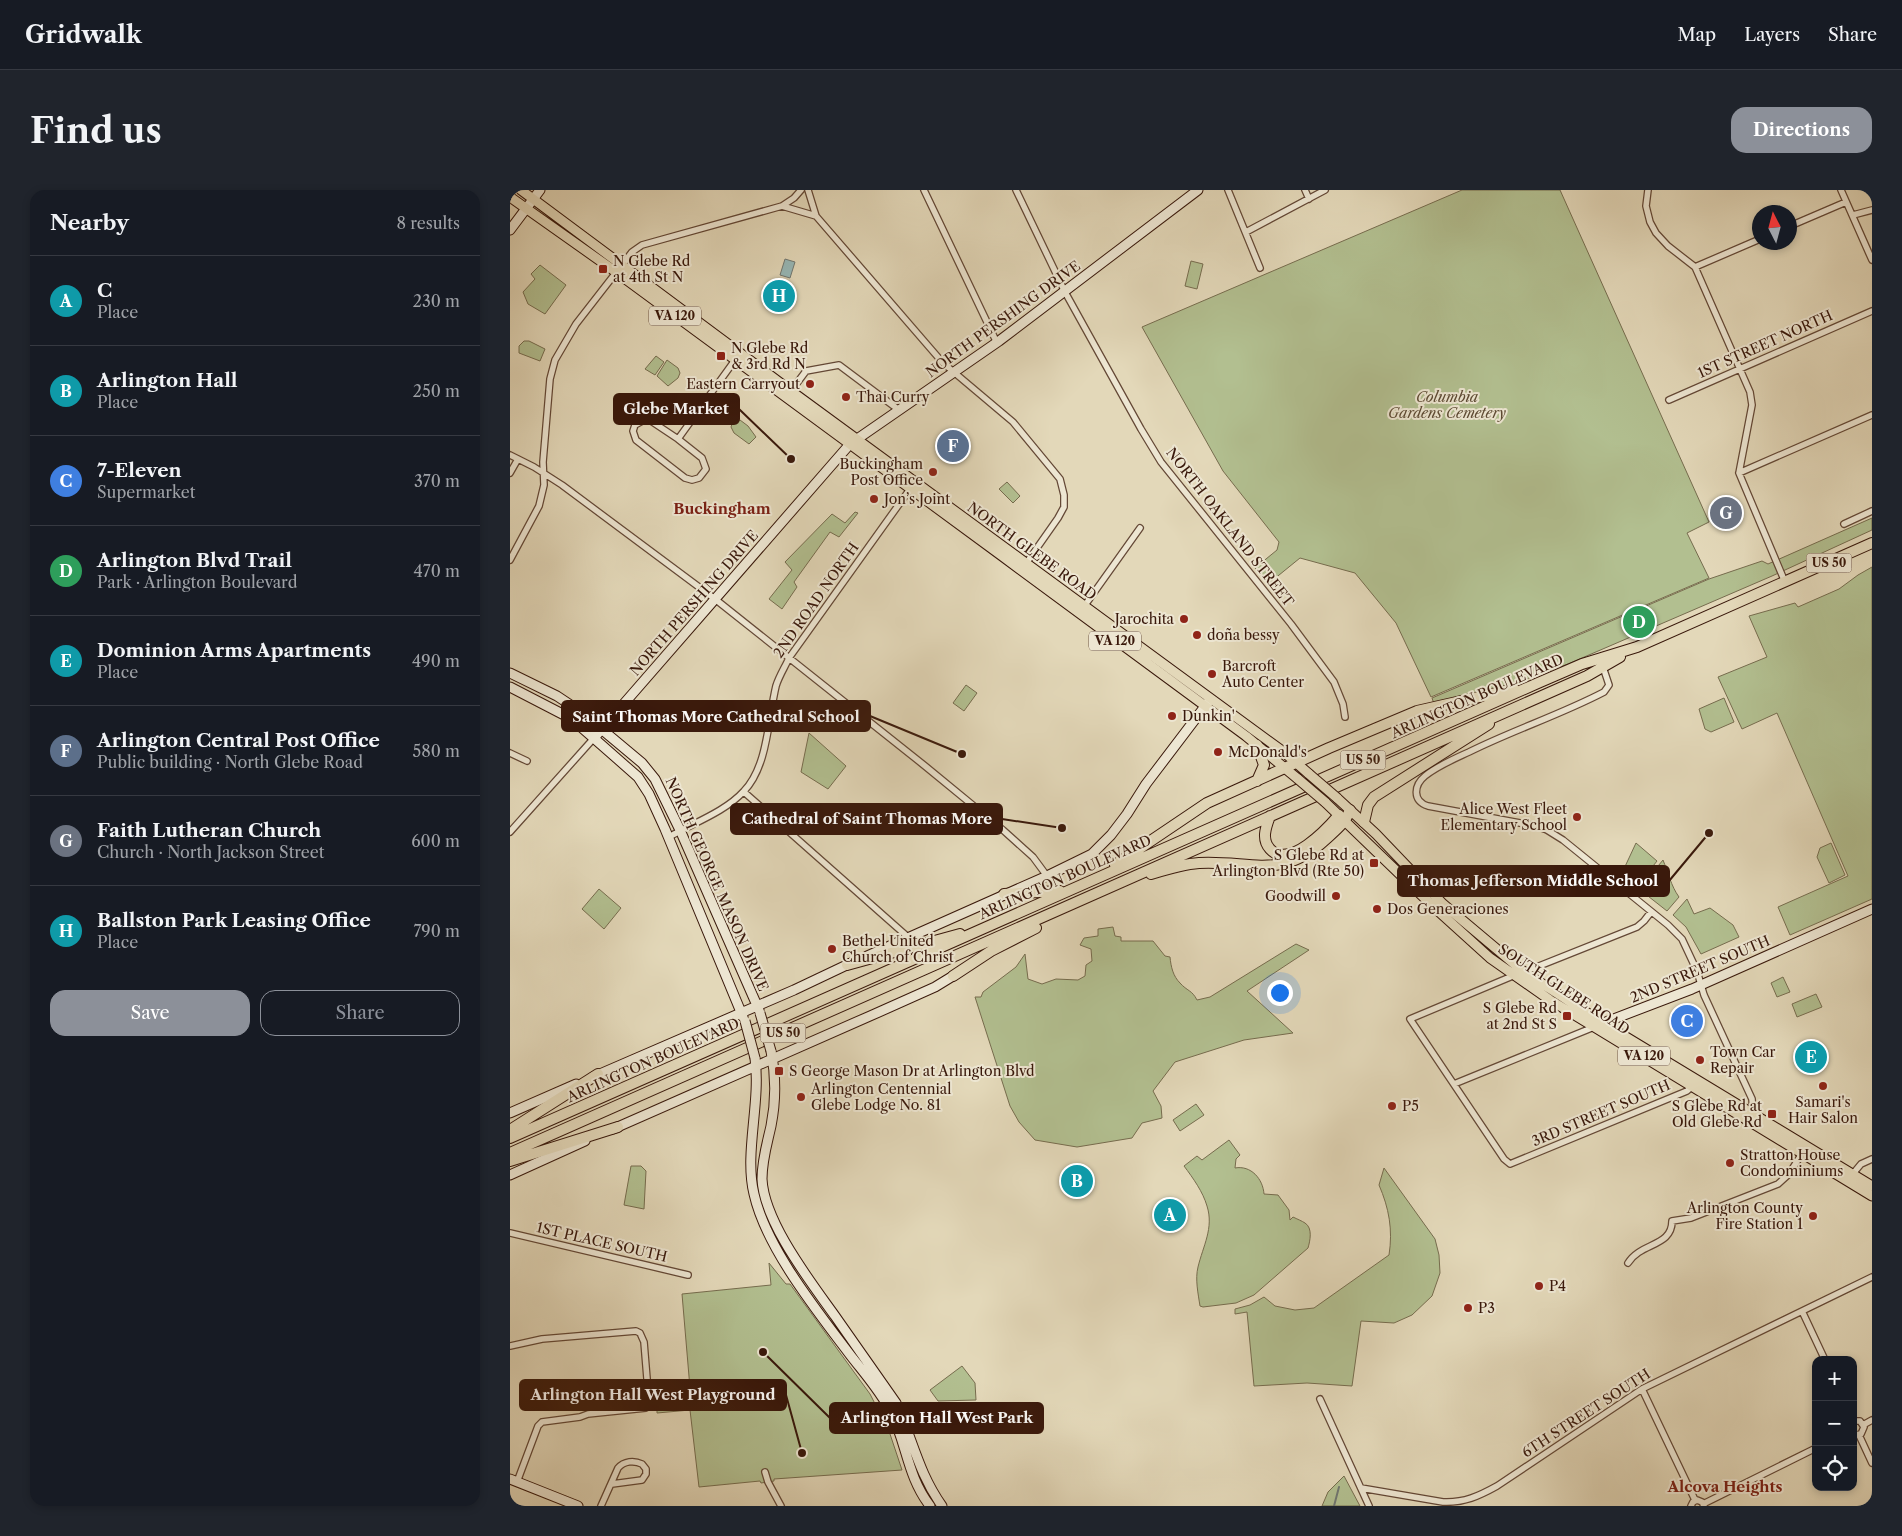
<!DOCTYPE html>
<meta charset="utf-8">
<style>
:root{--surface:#171b24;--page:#20242c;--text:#f1f3f6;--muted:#9ea1a6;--line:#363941;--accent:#8c9099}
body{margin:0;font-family:"Libre Caslon Text",serif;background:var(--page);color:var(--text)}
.controls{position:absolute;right:15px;bottom:15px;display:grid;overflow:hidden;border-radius:10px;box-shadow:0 2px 8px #0003}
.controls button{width:45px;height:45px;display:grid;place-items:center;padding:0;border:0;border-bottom:1px solid var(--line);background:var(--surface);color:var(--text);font:25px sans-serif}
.compass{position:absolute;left:1242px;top:15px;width:45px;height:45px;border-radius:50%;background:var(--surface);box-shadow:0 2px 8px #0003;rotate:354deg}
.you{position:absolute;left:769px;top:802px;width:18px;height:18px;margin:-12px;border:4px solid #fff;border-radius:50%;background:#1a73e8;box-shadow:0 0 0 8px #1a73e833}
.badge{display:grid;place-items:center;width:32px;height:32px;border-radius:50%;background:var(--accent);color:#fff;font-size:16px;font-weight:700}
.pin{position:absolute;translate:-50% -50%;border:2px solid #fff;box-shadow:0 1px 5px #0006}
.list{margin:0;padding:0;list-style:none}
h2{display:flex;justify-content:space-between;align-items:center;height:65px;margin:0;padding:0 20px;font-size:21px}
h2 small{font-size:16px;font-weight:400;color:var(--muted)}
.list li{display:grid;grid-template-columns:32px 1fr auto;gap:15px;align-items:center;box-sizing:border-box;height:90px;padding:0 20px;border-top:1px solid var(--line)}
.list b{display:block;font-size:19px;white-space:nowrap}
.list p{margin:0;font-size:16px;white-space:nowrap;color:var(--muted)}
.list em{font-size:16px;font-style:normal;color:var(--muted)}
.actions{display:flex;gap:10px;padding:15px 20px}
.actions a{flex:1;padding:11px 0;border:1px solid var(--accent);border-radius:15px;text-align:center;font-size:18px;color:var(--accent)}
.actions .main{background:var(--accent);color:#fff}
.icon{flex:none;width:28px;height:28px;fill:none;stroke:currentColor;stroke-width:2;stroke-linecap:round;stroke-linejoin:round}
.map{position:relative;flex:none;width:1362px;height:1316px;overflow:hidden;border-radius:15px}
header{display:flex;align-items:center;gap:30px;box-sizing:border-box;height:70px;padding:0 25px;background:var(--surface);border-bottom:1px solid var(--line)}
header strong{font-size:24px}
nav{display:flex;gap:28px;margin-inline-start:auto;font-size:18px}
.intro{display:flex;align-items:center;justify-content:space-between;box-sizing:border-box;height:120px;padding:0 30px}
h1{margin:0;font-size:35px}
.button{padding:12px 22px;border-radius:15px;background:var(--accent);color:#fff;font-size:18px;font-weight:700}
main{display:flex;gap:30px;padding:0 30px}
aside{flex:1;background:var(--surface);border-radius:15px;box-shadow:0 2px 8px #0003}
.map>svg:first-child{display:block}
.green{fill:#b2bf90;stroke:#766c4e}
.water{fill:#97b8b7;stroke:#717872}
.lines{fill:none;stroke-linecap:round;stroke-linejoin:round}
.stream{stroke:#717872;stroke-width:2}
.street-casing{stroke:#644836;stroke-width:8}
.secondary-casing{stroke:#39180b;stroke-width:11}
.primary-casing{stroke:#39180b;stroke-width:11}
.highway-casing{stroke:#39180b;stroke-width:12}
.street{stroke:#ede6d2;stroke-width:5.5}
.secondary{stroke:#ede6d2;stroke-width:9}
.primary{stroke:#e3d8b9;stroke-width:9}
.highway{stroke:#e3d8b9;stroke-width:10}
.secondary-bridge-casing{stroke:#39180b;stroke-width:11;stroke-linecap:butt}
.primary-bridge-casing{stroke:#39180b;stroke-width:11;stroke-linecap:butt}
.secondary-bridge{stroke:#ede6d2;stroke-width:9}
.primary-bridge{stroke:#e3d8b9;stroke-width:9}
.poi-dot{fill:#8f2418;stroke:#ede6d2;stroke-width:2}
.labels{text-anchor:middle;stroke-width:4;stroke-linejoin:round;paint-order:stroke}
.shield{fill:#ede6d2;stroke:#6f5647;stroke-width:1}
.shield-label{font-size:12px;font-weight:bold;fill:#39180b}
.poi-label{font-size:14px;fill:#39180b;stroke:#ede6d2;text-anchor:start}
.street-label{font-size:14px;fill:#39180b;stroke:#ede6d2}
.park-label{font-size:14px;font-style:italic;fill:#5d4a33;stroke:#ede6d2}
.neighbourhood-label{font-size:15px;font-weight:bold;fill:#7a1f14;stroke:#ede6d2}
.leader{fill:none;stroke:#39180b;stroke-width:2}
.callout-dot{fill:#39180b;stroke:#ede6d2;stroke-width:2}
.callout{fill:#39180b;stroke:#39180b;stroke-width:2}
.callout-label{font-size:15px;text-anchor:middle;font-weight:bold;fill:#fff}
</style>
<header>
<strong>Gridwalk</strong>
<nav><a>Map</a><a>Layers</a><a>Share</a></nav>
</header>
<div class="intro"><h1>Find us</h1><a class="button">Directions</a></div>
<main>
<aside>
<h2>Nearby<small>8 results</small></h2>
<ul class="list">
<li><span class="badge" style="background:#0f9aa8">A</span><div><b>C</b><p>Place</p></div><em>230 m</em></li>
<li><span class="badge" style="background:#0f9aa8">B</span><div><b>Arlington Hall</b><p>Place</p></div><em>250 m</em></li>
<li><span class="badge" style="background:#3f7fe0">C</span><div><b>7-Eleven</b><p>Supermarket</p></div><em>370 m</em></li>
<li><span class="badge" style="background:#2e9e5b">D</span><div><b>Arlington Blvd Trail</b><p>Park · Arlington Boulevard</p></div><em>470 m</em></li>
<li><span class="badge" style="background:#0f9aa8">E</span><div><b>Dominion Arms Apartments</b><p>Place</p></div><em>490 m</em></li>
<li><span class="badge" style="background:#5c6f8a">F</span><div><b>Arlington Central Post Office</b><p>Public building · North Glebe Road</p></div><em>580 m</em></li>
<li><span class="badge" style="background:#6b7280">G</span><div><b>Faith Lutheran Church</b><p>Church · North Jackson Street</p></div><em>600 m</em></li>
<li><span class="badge" style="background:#0f9aa8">H</span><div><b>Ballston Park Leasing Office</b><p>Place</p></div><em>790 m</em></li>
</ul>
<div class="actions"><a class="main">Save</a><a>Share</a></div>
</aside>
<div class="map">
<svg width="1362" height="1316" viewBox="0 0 1362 1316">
<rect width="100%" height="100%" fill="#e3d8b9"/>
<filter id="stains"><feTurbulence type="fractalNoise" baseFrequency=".004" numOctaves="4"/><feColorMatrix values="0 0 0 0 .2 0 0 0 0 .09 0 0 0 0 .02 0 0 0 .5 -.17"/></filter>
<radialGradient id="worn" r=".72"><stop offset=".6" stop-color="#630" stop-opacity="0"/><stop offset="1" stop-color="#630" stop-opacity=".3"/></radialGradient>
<path class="green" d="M952 0H1050L1199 332 1177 343 1199 388 921 507 886 433 845 383 790 368 758 394 745 378 767 360 769 352 713 281 632 137Z
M681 71 693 74 687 99 675 96Z
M30 75 56 95 35 124 18 114 13 102 25 89 21 84Z
M14 151H19L35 159 30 171 9 163V156Z
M146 166 154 172 145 185 135 179Z
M157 170 168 178 170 183 168 188 158 196 147 186Z
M230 230 238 236 246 247 239 254 224 243 221 237 223 231Z
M497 292 510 306 503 313 489 299Z
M345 322 348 323 329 347 320 342 284 392 287 397 272 419 259 409 282 380 275 372 322 324 335 333Z
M1362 328V340L1262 386 1058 474 994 497 924 514 922 508 1199 389 1252 371 1258 374Z
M1362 377V709L1280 745 1268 717 1338 686 1267 523 1232 539 1208 487 1257 467 1239 426 1285 413 1288 417 1329 399 1348 385Z
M456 495 467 503 454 521 443 513Z
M1214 508 1224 532 1201 542 1195 539 1189 519Z
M299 543 336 576 318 599 291 582Z
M1126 653 1147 671 1128 695 1112 683Z
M1321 653 1335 685 1319 693 1307 667 1310 658Z
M1153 670C1158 682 1161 696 1169 707L1157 721 1129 699Z
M89 699 111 718 94 739 72 719Z
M1177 709 1184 724 1200 718 1223 735 1229 747 1191 764 1176 737 1163 725Z
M603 737 605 746 611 747V751H643L655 766 660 767C661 777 663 786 670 793 677 801 682 800 687 810L700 807 786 754 799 760 737 801 783 843 734 850 665 872 643 901 651 916 652 928 632 933 622 948 567 957 525 950 509 932 500 916 465 807H471L473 802 506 777 515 764 518 789 532 794 546 789 568 790 575 786 576 775 582 771 581 759 570 755 574 748 588 746V739Z
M1273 787 1280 802 1267 807 1261 793Z
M1306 804 1312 817 1287 827 1282 814Z
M686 914 694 925 670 941 663 930Z
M719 950 730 965 726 969 725 978C741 975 753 989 754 1004L768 1005 779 1020 780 1030 783 1027C787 1029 792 1031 795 1033 803 1038 800 1051 798 1058L744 1105 726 1113 693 1117 690 1116C688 1103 685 1089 688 1077 693 1056 704 1038 697 1016 693 1002 683 988 674 976L687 966 692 970Z
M121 976H131L136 981 134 1019 114 1015Z
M874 978 925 1049 929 1065 930 1083 922 1106 902 1125 884 1133 851 1131 842 1196 797 1193 744 1196 737 1122 725 1124V1119L740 1115 754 1107 765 1116 785 1120 804 1118 879 1065C883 1040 879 1018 869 995Z
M259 1073 276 1094H280L360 1204 379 1241 392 1280 264 1289V1291L251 1293 250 1291 189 1297 180 1220 147 1223V1214L181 1210 172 1104 261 1095Z
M452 1176 465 1193 466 1210 428 1211 420 1200Z
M834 1286 850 1316H812L818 1302Z"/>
<path class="water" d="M275 69 285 72 280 88 270 85Z"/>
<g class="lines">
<path class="stream" d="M824 1316 829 1297"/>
<defs>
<path id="street" d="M298 0 306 26 433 173 503 232 550 289 554 305V317L548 328 515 375
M414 0 487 153
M506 0 555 102 631 239 651 272 781 434 824 492 833 514 835 527
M718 0 750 78
M795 0 799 9
M1138 0 1136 16 1140 32 1146 43 1158 56 1185 77 1240 202 1242 215 1229 283 1275 392
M1331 0 1362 70
M272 16 306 26
M1343 25 1362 20
M1280 36 1336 12
M736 42 815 0
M1185 77 1250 49
M281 201 296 181 329 175 389 220
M1159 210 1362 121
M168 249 141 231 134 230 125 235 123 241 126 250 175 288 182 290 189 288 196 279 192 268 168 249 225 170
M0 265 24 277 52 295 205 409 415 576 493 640 523 667 537 686
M0 283 8 269
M1229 283 1362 225
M1334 334 1362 321
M0 370 29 316 34 295 33 272 40 189 45 170 66 134 122 62 132 55 272 16 284 8 291 0
M573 418 630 338
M1093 477 1099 495 1094 502C1050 525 1003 540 959 562 944 569 927 576 915 586 904 595 902 611 918 616L1026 636 1037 640 1053 650 1158 735 1172 749 1187 781 1194 805 1242 909 1243 923
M0 563 17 571
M234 602 399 748
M0 642 84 548
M159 647C183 633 215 622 234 601 258 576 258 529 266 496 269 486 275 477 279 468L400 299
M1014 782 1127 737 1134 731 1141 722
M1005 785 900 829 994 969 1000 974 1177 901 1184 895
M944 894 1084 837
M1341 986 1351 974 1362 969
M0 1043 178 1085
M1118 1073C1131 1052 1162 1057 1162 1031L1181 1028 1268 994 1279 984 1293 962
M1292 1121 1315 1170
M0 1156 32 1149 126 1141 130 1143 134 1152 139 1213 136 1218 78 1224 70 1227 32 1232 28 1236 7 1292
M1132 1199 1185 1310
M810 1209 859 1316
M1343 1231H1350L1354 1237 1351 1244 1343 1245
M1353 1235 1362 1230
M1349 1245 1362 1273
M255 1282 258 1292 271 1316
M851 1298 933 1312C954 1313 969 1306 987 1296L1132 1199 1362 1087
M1193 1314 1306 1258
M91 1316 108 1278C114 1271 124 1270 132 1274L136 1279V1284L132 1290 102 1294
M1181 1316 1183 1312 1187 1310 1192 1312 1194 1316"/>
<path id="secondary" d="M0 40 30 0
M0 483 47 506 71 522 132 573 145 589 170 640 249 820
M0 497 62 529 128 587 139 604 155 639 233 827
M84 548 340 254 489 151 688 0
M357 766 537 686 582 664 601 645 617 624 636 594 699 511
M1088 835 1182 799 1362 719
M261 861C266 886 266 911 261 936 257 954 252 970 252 989 254 1032 300 1091 325 1126 345 1155 366 1184 386 1213 403 1250 408 1282 432 1316
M245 868C251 913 234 963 244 1004 256 1058 308 1122 341 1166 355 1184 371 1202 381 1222 397 1254 397 1286 420 1316
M83 887 284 800 343 772
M0 923 66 894
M103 939 360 826 425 797 443 786
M0 985 75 951
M0 1289 68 1316"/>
<path id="primary" d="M11 0 281 201 775 563 799 584
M0 7 106 82 492 366 736 546 788 589
M827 608 866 644 933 714 1014 782 1093 833 1362 996
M815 612 927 720 980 768 1040 810 1362 1006"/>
<path id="highway" d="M747 555 754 575 747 591
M760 626C756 637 751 649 760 659 779 680 817 639 829 625
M854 632 858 615 864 607 979 534
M605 675 697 613 819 558 907 521 1004 499
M641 684C657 679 673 674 689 673 741 670 771 691 816 649 826 640 836 632 840 620
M494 704 550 701
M337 775 450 744
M443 786 481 761 526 738
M0 940 88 884
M0 948 1028 493 1072 474 1127 457 1362 353
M0 963 1077 486 1110 467
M0 971 108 937"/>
</defs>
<use href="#street" class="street-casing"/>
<use href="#secondary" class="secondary-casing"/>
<use href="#primary" class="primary-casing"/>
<use href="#highway" class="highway-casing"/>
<use href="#street" class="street"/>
<use href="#secondary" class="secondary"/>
<use href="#primary" class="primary"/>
<use href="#highway" class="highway"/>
<defs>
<path id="secondary-bridge" d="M250 823 261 861
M235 831 245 868"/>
<path id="primary-bridge" d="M799 584 827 608
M788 589 815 612"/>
</defs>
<use href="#secondary-bridge" class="secondary-bridge-casing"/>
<use href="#primary-bridge" class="primary-bridge-casing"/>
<use href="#secondary-bridge" class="secondary-bridge"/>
<use href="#primary-bridge" class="primary-bridge"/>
</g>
<g class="poi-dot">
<rect x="88" y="74" width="10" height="10" rx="2.5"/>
<rect x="206" y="161" width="10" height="10" rx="2.5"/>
<circle cx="300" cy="194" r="5"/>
<circle cx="336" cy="207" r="5"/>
<circle cx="423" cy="282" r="5"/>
<circle cx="364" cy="309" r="5"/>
<circle cx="674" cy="429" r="5"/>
<circle cx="687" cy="445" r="5"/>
<circle cx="702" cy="484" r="5"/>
<circle cx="662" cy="526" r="5"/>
<circle cx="708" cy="562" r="5"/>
<circle cx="1067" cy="627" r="5"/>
<rect x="859" y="668" width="10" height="10" rx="2.5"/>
<circle cx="826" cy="706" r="5"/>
<circle cx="867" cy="719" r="5"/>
<circle cx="322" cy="759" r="5"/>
<rect x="1052" y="821" width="10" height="10" rx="2.5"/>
<circle cx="1190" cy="870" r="5"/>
<rect x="264" y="876" width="10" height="10" rx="2.5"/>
<circle cx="1313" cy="896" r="5"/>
<circle cx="291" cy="907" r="5"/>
<circle cx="882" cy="916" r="5"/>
<rect x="1257" y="919" width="10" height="10" rx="2.5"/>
<circle cx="1220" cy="973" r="5"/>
<circle cx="1303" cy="1026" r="5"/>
<circle cx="1029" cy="1096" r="5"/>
<circle cx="958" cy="1118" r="5"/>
</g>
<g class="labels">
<g class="shield">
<rect x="139" y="116.5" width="52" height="19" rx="4"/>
<rect x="1296.5" y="363.5" width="45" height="19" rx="4"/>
<rect x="579" y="441.5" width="52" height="19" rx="4"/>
<rect x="830.5" y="560.5" width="45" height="19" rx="4"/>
<rect x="250.5" y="833.5" width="45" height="19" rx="4"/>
<rect x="1108" y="856.5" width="52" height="19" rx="4"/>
</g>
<g class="shield-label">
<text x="165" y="130">VA 120</text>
<text x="1319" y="377">US 50</text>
<text x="605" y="455">VA 120</text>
<text x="853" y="574">US 50</text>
<text x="273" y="847">US 50</text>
<text x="1134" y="870">VA 120</text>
</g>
<g class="poi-label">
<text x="103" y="76">N Glebe Rd<tspan x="103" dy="16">at 4th St N</tspan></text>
<text x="221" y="163">N Glebe Rd<tspan x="221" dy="16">&amp; 3rd Rd N</tspan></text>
<text x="290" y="199" text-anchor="end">Eastern Carryout</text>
<text x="346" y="212">Thai Curry</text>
<text x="413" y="279" text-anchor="end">Buckingham<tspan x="413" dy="16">Post Office</tspan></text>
<text x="374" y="314">Jon’s Joint</text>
<text x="664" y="434" text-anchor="end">Jarochita</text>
<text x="697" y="450">doña bessy</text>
<text x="712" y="481">Barcroft<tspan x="712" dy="16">Auto Center</tspan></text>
<text x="672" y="531">Dunkin'</text>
<text x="718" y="567">McDonald's</text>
<text x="1057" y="624" text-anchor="end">Alice West Fleet<tspan x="1057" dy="16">Elementary School</tspan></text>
<text x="854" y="670" text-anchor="end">S Glebe Rd at<tspan x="854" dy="16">Arlington Blvd (Rte 50)</tspan></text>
<text x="816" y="711" text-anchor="end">Goodwill</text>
<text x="877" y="724">Dos Generaciones</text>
<text x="332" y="756">Bethel United<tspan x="332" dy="16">Church of Christ</tspan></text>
<text x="1047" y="823" text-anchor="end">S Glebe Rd<tspan x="1047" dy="16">at 2nd St S</tspan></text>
<text x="1200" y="867">Town Car<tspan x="1200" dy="16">Repair</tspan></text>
<text x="279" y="886">S George Mason Dr at Arlington Blvd</text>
<text x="301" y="904">Arlington Centennial<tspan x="301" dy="16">Glebe Lodge No. 81</tspan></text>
<text x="1313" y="917" text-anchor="middle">Samari's<tspan x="1313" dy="16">Hair Salon</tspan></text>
<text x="892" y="921">P5</text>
<text x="1252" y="921" text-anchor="end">S Glebe Rd at<tspan x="1252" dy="16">Old Glebe Rd</tspan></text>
<text x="1230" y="970">Stratton House<tspan x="1230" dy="16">Condominiums</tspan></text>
<text x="1293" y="1023" text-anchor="end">Arlington County<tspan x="1293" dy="16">Fire Station 1</tspan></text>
<text x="1039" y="1101">P4</text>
<text x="968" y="1123">P3</text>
</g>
<g class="street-label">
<text transform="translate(493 129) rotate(-36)" y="5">NORTH PERSHING DRIVE</text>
<text transform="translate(1255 154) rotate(-24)" y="5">1ST STREET NORTH</text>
<text transform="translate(720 337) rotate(52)" y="5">NORTH OAKLAND STREET</text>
<text transform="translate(522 361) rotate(36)" y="5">NORTH GLEBE ROAD</text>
<text transform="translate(306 410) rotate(-55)" y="5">2ND ROAD NORTH</text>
<text transform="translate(184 413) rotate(-49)" y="5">NORTH PERSHING DRIVE</text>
<text transform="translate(967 506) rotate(-24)" y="5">ARLINGTON BOULEVARD</text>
<text transform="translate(555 687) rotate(-24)" y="5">ARLINGTON BOULEVARD</text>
<text transform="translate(207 694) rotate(66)" y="5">NORTH GEORGE MASON DRIVE</text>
<text transform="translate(1190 779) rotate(-23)" y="5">2ND STREET SOUTH</text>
<text transform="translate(1054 799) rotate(33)" y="5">SOUTH GLEBE ROAD</text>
<text transform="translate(143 870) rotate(-24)" y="5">ARLINGTON BOULEVARD</text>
<text transform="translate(1091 923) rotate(-23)" y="5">3RD STREET SOUTH</text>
<text transform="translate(92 1052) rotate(13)" y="5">1ST PLACE SOUTH</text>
<text transform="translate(1076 1223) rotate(-33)" y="5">6TH STREET SOUTH</text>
</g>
<g class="park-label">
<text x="937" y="212">Columbia<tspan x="937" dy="16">Gardens Cemetery</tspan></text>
</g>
<g class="neighbourhood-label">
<text x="212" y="324">Buckingham</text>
<text x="1215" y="1302">Alcova Heights</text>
</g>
</g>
<path class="leader" d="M281 269L229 219M452 564L360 526M552 638L492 629M1199 643L1159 691M292 1263L276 1205M253 1162L320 1228"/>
<g class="callout-dot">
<circle cx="281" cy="269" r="5"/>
<circle cx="452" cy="564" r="5"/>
<circle cx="552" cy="638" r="5"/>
<circle cx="1199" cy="643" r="5"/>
<circle cx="292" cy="1263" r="5"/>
<circle cx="253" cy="1162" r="5"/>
</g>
<g class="callout">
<rect x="104" y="204" width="125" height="30" rx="5"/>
<rect x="52" y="511" width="308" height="30" rx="5"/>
<rect x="221" y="614" width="271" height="30" rx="5"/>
<rect x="888" y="676" width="271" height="30" rx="5"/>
<rect x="10" y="1190" width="266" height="30" rx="5"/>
<rect x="320" y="1213" width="213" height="30" rx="5"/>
</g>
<g class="callout-label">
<text x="166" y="224">Glebe Market</text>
<text x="206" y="532">Saint Thomas More Cathedral School</text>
<text x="357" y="634">Cathedral of Saint Thomas More</text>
<text x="1023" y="696">Thomas Jefferson Middle School</text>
<text x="143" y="1210">Arlington Hall West Playground</text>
<text x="427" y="1233">Arlington Hall West Park</text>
</g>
<rect width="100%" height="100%" filter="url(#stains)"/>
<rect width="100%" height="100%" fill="url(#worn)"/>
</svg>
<div class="controls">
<button>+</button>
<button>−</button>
<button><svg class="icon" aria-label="locate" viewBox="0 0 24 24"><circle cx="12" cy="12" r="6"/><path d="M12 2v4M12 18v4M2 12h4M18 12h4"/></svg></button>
</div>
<svg class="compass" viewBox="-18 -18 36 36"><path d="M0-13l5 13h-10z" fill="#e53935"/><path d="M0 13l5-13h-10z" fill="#9ea1a6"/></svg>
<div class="you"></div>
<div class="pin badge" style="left:660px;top:1025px;background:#0f9aa8">A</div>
<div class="pin badge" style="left:567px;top:991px;background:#0f9aa8">B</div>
<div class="pin badge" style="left:1177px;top:831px;background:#3f7fe0">C</div>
<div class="pin badge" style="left:1129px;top:432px;background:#2e9e5b">D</div>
<div class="pin badge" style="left:1301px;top:867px;background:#0f9aa8">E</div>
<div class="pin badge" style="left:443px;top:256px;background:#5c6f8a">F</div>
<div class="pin badge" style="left:1216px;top:323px;background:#6b7280">G</div>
<div class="pin badge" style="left:269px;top:106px;background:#0f9aa8">H</div>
</div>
</main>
